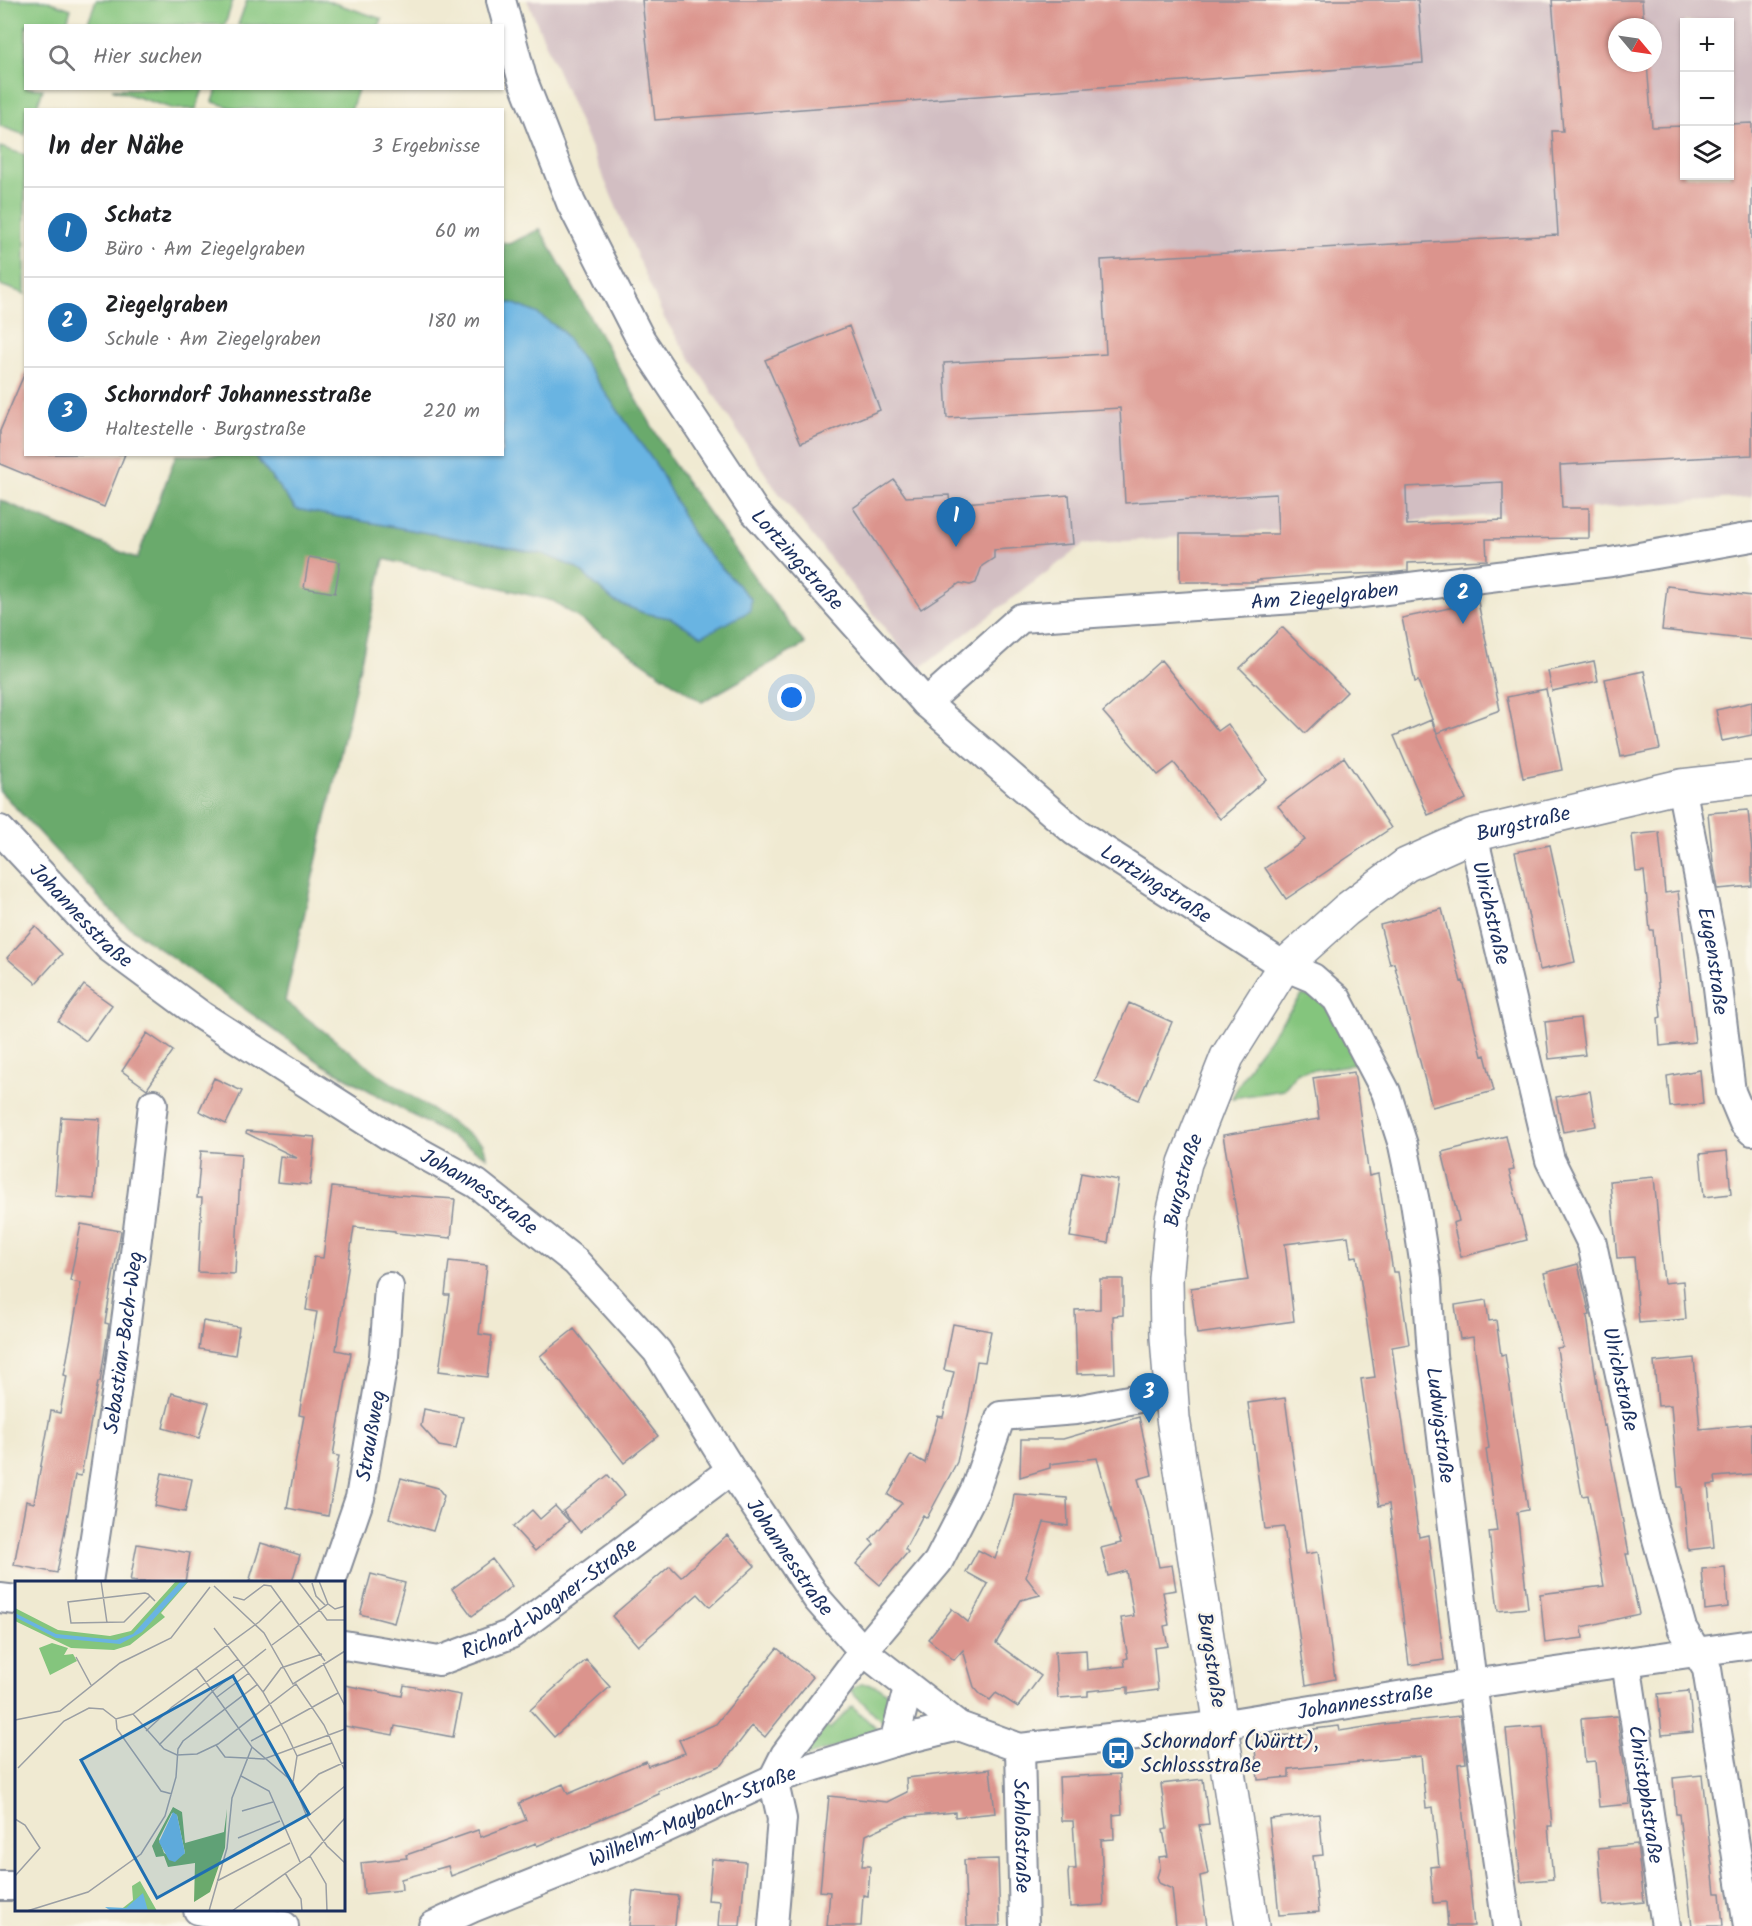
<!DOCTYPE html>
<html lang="de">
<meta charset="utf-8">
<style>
:root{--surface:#fff;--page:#f2f2f2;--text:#202124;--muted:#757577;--line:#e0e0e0;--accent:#1f6fb2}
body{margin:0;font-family:Kalam,sans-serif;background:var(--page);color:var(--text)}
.controls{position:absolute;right:18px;top:18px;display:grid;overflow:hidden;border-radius:0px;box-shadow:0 2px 4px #0004}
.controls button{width:54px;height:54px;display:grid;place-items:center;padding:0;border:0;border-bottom:2px solid var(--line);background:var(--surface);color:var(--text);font:30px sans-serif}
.compass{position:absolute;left:1608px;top:18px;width:54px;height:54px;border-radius:50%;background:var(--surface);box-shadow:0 2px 4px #0004;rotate:119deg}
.you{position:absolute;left:792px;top:698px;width:21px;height:21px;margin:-15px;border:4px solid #fff;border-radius:50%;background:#1a73e8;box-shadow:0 0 0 9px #1a73e833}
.badge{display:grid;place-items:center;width:39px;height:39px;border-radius:50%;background:var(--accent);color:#fff;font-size:20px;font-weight:700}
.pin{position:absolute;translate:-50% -50px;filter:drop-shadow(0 2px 3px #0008)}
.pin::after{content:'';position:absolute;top:32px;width:21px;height:18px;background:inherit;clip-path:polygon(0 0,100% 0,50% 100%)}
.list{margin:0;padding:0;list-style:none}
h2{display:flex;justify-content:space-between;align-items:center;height:78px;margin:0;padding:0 24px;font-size:26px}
h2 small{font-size:20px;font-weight:400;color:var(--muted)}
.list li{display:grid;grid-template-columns:39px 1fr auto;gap:18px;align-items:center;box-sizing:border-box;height:90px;padding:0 24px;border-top:2px solid var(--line)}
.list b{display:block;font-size:22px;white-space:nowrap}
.list p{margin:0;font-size:20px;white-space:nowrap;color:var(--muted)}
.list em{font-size:20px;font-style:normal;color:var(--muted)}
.icon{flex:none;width:33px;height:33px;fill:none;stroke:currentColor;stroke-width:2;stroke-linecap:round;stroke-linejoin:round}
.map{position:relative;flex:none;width:1752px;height:1926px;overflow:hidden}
.search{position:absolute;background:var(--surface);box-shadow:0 2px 4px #0004;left:24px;top:24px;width:480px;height:66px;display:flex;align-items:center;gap:15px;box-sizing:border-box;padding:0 21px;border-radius:0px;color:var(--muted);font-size:22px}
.panel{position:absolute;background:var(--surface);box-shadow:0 2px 4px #0004;left:24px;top:108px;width:480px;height:348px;border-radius:0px}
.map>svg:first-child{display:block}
.industrial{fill:#d2bec2;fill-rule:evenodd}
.green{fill:#84c57d;stroke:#507a6e;stroke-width:1.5}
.forest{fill:#6baa6c;stroke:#436c65;stroke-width:1.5}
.water{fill:#69b4e2;stroke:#4272a0;stroke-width:1.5}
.building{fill:#db948d;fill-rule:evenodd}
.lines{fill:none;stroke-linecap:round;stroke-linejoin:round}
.street-casing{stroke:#868c98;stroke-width:32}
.secondary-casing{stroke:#868c98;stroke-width:36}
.street{stroke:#fff;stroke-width:28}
.secondary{stroke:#fff;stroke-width:33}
.labels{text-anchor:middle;stroke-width:5;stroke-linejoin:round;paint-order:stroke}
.street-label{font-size:21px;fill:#1b2f5e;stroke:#fbf7ec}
.poi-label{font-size:21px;fill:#1b2f5e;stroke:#fbf7ec;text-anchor:start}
.inset-road{fill:none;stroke:#9b9fa4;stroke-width:1.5}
.view{fill:#1f6fb2;fill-opacity:0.15;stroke:#1f6fb2;stroke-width:3}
.inset-edge{fill:none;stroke:#1b2f5e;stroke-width:3}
</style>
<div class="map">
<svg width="1752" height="1926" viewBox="0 0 1752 1926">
<rect width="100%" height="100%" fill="#fbf7ec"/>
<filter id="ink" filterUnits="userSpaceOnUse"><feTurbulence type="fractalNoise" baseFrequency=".0167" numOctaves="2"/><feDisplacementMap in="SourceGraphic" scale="12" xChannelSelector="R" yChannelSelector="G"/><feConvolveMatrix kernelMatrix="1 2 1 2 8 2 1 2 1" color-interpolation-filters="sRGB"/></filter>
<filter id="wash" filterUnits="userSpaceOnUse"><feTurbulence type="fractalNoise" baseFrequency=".008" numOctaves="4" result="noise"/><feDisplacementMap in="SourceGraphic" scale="24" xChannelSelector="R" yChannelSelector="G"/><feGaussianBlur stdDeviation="1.35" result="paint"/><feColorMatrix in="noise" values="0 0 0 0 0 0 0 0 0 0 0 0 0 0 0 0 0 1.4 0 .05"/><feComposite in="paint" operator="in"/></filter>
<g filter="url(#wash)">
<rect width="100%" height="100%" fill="#f0ead2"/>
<path class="industrial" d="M527 0H1752V497L1084 544 918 670 774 487 664 318ZM1684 22H1730V176H1684ZM1617 27H1653V63H1617Z"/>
<path class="green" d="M0 0H45L71 9 66 25 26 26V88L43 89 36 109 26 110 25 135 0 126Z
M96 0H233L225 25H87Z
M247 0H325L382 19 379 26 238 25Z
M112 89 203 88V89L196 109H174Z
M217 89V88L358 89 351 110 236 109 213 102Z
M0 147 25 155V294L0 285Z
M1302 995 1315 997 1331 1006 1360 1064 1298 1072 1283 1090 1232 1098 1252 1061Z
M860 1684C877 1683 887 1690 894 1706L887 1726 850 1690Z
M852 1706 880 1732 802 1758 801 1748 822 1722 830 1729Z"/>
<path class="forest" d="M540 229 673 463 770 599 805 644 702 702 553 601 384 559 285 1001 380 1075 483 1144 487 1157 322 1064 121 921 0 791V500L137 559 176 455H254L296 509 543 554 577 568 614 601 644 613 671 618 702 636 751 599 696 541 658 468 562 331 536 313 512 303 503 304V242L509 244Z"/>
<path class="water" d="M512 303 536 313 562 331 658 468 696 541 751 599 750 611 702 636 671 618 644 613 614 601 577 568 543 554 296 509 254 455 502 454 503 304Z"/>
<g id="blocks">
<path class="building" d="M642 0H1418L1423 63 655 120Z
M1552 0H1642L1644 27H1617V63H1647L1652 127 1684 126V176H1730V124L1752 123V455L1560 465 1562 508H1589V538L1486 539 1487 560 1408 563V571L1390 573 1319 575 1257 580V582H1180V534H1278L1276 494 1125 503 1120 408 947 418 944 363 1106 354 1101 260 1558 235 1552 131H1563ZM1503 482V520L1407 525 1406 487Z
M849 326 880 410 801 443 765 360Z
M26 370V454H125L104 507 0 464V431Z
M894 480 906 497 949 495 950 504 1069 495 1073 544 994 550V558L982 566 976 583 970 585 960 583 921 609 853 508Z
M309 557 340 562 335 593 304 588Z
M1667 586 1752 596V640L1662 630Z
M1478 602 1500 710 1437 733 1418 681 1415 682 1402 618Z
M1282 627 1347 692 1305 733 1240 668Z
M1161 660 1218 731 1228 724 1266 779 1220 819 1174 763 1158 775 1103 712Z
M1594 661 1598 681 1552 691 1548 671Z
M1644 671 1660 749 1621 757 1605 679Z
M1546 689 1562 770 1523 778 1507 697Z
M1752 702V735L1722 741 1716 710Z
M1431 720 1466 799 1428 815 1394 736Z
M1344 757 1391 828 1286 899 1265 868 1305 840 1278 806Z
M1748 810 1752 851V886L1718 889 1713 862 1708 813Z
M1659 832 1665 893 1678 891 1695 1042 1660 1046 1658 1018 1661 1017 1653 930H1650L1644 871 1636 872 1632 835Z
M1550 845 1575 962 1540 970 1515 852Z
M1442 909 1461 982 1463 981 1482 1056 1485 1055 1494 1091 1432 1107 1394 963 1390 964 1380 925Z
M35 926 62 954 36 983 7 958Z
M84 985 112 1005 86 1041 58 1021Z
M1129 1003 1172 1022 1139 1100 1095 1081Z
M1580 1018 1585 1055 1549 1059 1545 1022Z
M147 1033 173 1051 147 1089 122 1071Z
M1700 1070 1703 1104 1670 1107 1667 1076Z
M1354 1072 1369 1176 1378 1174 1393 1272H1398L1409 1344 1392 1347 1419 1537 1428 1535 1444 1660 1409 1665 1389 1504 1379 1506 1361 1379 1375 1377 1357 1256 1351 1257 1348 1236 1285 1244 1294 1321 1197 1334 1191 1288 1248 1280 1223 1135 1319 1119 1313 1078Z
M214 1078 242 1091 226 1124 199 1111Z
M1590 1091 1596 1126 1563 1132 1556 1097Z
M61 1117 100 1119 95 1199 55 1196Z
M247 1131 315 1137 310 1185 277 1182 280 1156 297 1158 246 1133Z
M1506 1136 1514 1170 1509 1171 1527 1240 1461 1257 1453 1223 1459 1221 1442 1152Z
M201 1151 241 1154 235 1274 198 1272 202 1198H197Z
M1727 1151 1731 1194 1704 1197 1700 1154Z
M1081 1173 1118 1180 1108 1243 1070 1237Z
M1654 1177 1664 1283 1683 1281 1686 1319 1639 1323 1634 1257 1617 1258 1610 1181Z
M332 1187 398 1195 455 1199 451 1238 395 1233V1231L354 1227 336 1350 351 1353 333 1455 339 1456 328 1516 287 1508 304 1416 299 1415 317 1312 306 1310 314 1257 323 1258Z
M81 1224 121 1231 105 1323 109 1324 100 1382H98L81 1476 75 1475 57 1573 14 1565 26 1501 34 1503 51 1411 60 1413 67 1376 64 1375 81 1283 70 1281Z
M449 1261 487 1265 479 1334 492 1336 487 1377 439 1371 450 1295H445Z
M1578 1264 1590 1315 1587 1316 1603 1426 1605 1425 1629 1554H1626L1639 1614 1582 1627 1583 1638 1545 1643 1540 1594 1604 1586 1588 1495 1582 1496 1566 1409 1557 1348 1563 1347 1544 1273Z
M1100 1279H1123V1315L1113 1316 1115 1373 1077 1374 1075 1310 1100 1309Z
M1486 1300 1489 1321 1496 1320 1501 1355 1505 1354 1528 1510 1517 1512 1528 1608 1498 1611 1489 1532 1497 1531 1486 1449 1489 1448 1473 1337 1460 1339 1455 1305Z
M203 1321 239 1327 235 1355 199 1349Z
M953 1324 991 1331 985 1362 977 1361 969 1411 957 1462 927 1518 923 1515 905 1549 908 1552 880 1585 856 1564 874 1544 870 1540 902 1503 888 1495 911 1455 925 1463 938 1416 943 1417 954 1372 944 1370Z
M574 1329 658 1436 624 1463 540 1356Z
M1694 1358 1700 1429 1752 1424V1474L1715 1477 1716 1484 1708 1485 1714 1547 1688 1550 1682 1487H1678L1671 1405 1658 1406 1654 1362Z
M172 1393 209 1403 199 1438 163 1428Z
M1285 1398 1306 1554 1318 1552 1335 1679 1306 1685 1284 1527 1265 1529 1248 1403Z
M424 1409 463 1417 456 1449 439 1446 421 1426Z
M1139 1417 1152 1475 1138 1479 1147 1509 1159 1567 1172 1565 1176 1590 1163 1592 1169 1625 1164 1626 1168 1646 1154 1648 1158 1690 1128 1694V1687L1088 1691V1696L1058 1698 1055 1652 1086 1650 1087 1670 1125 1666 1124 1659 1128 1658 1121 1618 1134 1616 1126 1571 1108 1576 1101 1548 1121 1543 1097 1458 1050 1464V1468L1020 1477 1021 1439H1063Z
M162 1473 192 1479 185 1512 155 1506Z
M608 1475 625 1495 580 1532 563 1511Z
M401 1478 438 1488 444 1496 433 1531 389 1518Z
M1014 1494 1067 1498 1068 1526 1044 1522 1026 1577 1040 1595 1021 1600 996 1643 1041 1676 1018 1707 996 1693 990 1700 980 1694 974 1687 963 1650 954 1660 928 1639 951 1610V1608L968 1622 988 1584 966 1572 978 1550 995 1559 1012 1508Z
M555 1506 569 1521 535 1551 513 1527 532 1510 540 1519Z
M727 1535 755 1566 710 1607 698 1594 638 1646 612 1616 670 1566 681 1577Z
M261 1543 300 1555 292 1582H249Z
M137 1544 190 1553 185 1582H141L130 1581Z
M492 1559 512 1586 472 1616 452 1589Z
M1725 1567 1728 1607 1705 1610 1702 1569Z
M371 1574 405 1583 394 1623 360 1614Z
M777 1648 813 1677 765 1737 752 1726 722 1765 658 1791 659 1794 537 1846 536 1843 451 1876 448 1866 401 1879 402 1890 364 1894 361 1863 407 1858 406 1855 478 1830 481 1837 526 1820 519 1803 563 1784 568 1794 646 1761 648 1766 685 1753 679 1740 716 1724Z
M586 1660 610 1687 554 1737 530 1710Z
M344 1685 402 1696 404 1685 461 1695 453 1737 395 1726 393 1735 344 1726Z
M1689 1691 1693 1732 1662 1735 1658 1694Z
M1460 1716 1466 1763 1458 1764 1474 1926H1448L1446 1902 1433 1903 1430 1867 1439 1866 1433 1807 1426 1808 1421 1756 1289 1769V1777L1258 1780 1254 1738 1314 1733V1729L1339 1726 1340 1731 1391 1723Z
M1617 1716 1630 1804 1599 1807 1595 1761 1585 1762 1581 1719Z
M1543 1726 1552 1826H1548L1553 1879 1521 1882 1506 1729Z
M990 1769 995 1813 955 1817V1812L905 1817 866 1835 862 1866H870L868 1896 863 1895 861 1926H827L830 1892 820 1891 829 1796 887 1802 907 1792 906 1778Z
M1120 1774 1122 1814 1113 1815 1114 1839 1101 1840 1104 1905 1070 1907 1068 1873 1069 1869H1076L1073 1821H1061L1059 1777Z
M1702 1775 1715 1893H1720L1723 1926H1692L1679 1814H1676L1673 1778Z
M1203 1779 1209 1824 1199 1825 1208 1874 1200 1876 1207 1926H1176L1172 1889 1159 1883 1157 1877 1160 1867 1159 1857 1168 1856 1163 1830 1167 1829 1161 1784Z
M1319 1814 1323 1855 1313 1856 1319 1912 1279 1915 1269 1819Z
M1637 1844 1644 1902 1603 1906 1598 1848Z
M712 1859 746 1862 740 1926H718L720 1901 708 1900Z
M998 1859 1000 1926H967L964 1860Z
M633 1891 678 1896 675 1926H629Z"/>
</g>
</g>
<g filter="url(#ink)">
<use href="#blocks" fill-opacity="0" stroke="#868c98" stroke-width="1.5"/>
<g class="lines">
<defs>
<g id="street">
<path id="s1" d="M501 0 522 78 571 203 641 340 755 512 926 703 1074 831 1284 966 1313 978 1337 999 1386 1092 1403 1145 1415 1202 1427 1280 1432 1355 1472 1684 1507 1926"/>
<path id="s2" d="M926 703 1021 618 1338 596 1611 562 1752 537"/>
<path id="s3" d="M1681 786 1714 955 1731 1092 1744 1123 1752 1131"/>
<path id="s4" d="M0 830 110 948 202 1016 388 1135 477 1184 576 1262 657 1351 731 1470 818 1600 863 1651 959 1726 1020 1748 1207 1727 1472 1684 1752 1644"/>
<path id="s5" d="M1473 835 1550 1160 1592 1244 1650 1514 1682 1628 1707 1669 1748 1926"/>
<path id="s6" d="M88 1582C113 1423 135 1264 153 1104"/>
<path id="s7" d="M331 1582 360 1498 384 1356 389 1287"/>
<path d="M0 1598 16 1600"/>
<path id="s8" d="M344 1645 439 1661 511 1634 731 1470"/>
<path id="s9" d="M1626 1662 1666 1926"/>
<path d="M894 1742 908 1688"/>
<path id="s10" d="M1020 1748 1024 1926"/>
<path d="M0 1886H16"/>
<path d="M198 1910 284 1926"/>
<path id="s11" d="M433 1926 472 1908 624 1847 773 1779 894 1742 959 1726"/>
<path d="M773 1926 782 1819 773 1779 785 1755 837 1686 863 1651 938 1562 975 1490 1001 1416 1076 1410 1171 1392"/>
</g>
<g id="secondary">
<path id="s12" d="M1252 1926 1173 1418 1167 1337 1166 1279 1172 1219 1185 1163 1227 1057 1284 966 1346 910 1406 865 1473 835 1681 786 1752 778"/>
</g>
</defs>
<use href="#street" class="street-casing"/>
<use href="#secondary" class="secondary-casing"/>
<use href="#street" class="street"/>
<use href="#secondary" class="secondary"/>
</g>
</g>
<defs>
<symbol id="bus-disc" viewBox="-11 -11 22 22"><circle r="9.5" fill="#1f6fb2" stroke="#fbf7ec"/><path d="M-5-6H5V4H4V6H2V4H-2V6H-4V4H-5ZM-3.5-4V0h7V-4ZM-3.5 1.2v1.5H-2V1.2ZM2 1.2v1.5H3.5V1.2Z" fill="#fff"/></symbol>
</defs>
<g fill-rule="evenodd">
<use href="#bus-disc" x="1099" y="1734" width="38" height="38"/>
</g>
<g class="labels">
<g class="street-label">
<text dy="7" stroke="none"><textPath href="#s1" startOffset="639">Lortzingstraße</textPath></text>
<text dy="7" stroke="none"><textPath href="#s2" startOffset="432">Am Ziegelgraben</textPath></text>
<text dy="7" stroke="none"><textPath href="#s12" startOffset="1276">Burgstraße</textPath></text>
<text dy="7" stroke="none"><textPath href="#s1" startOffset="1125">Lortzingstraße</textPath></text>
<text dy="7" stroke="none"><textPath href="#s5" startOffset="80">Ulrichstraße</textPath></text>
<text dy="7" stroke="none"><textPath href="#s4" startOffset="118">Johannesstraße</textPath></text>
<text dy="7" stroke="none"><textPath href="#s3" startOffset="178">Eugenstraße</textPath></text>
<text dy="7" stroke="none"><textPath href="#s12" startOffset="754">Burgstraße</textPath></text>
<text dy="7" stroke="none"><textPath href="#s4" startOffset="604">Johannesstraße</textPath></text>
<text dy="7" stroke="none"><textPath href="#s6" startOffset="242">Sebastian-Bach-Weg</textPath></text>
<text dy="7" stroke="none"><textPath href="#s5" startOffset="566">Ulrichstraße</textPath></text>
<text dy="7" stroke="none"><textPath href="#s1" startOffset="1784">Ludwigstraße</textPath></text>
<text dy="7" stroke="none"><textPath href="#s7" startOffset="152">Straußweg</textPath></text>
<text dy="7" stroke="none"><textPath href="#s4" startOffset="1090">Johannesstraße</textPath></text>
<text dy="7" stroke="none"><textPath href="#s8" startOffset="224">Richard-Wagner-Straße</textPath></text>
<text transform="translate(1212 1660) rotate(81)" y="7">Burgstraße</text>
<text dy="7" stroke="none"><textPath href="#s4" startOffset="1744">Johannesstraße</textPath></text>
<text dy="7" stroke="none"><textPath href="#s9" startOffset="134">Christophstraße</textPath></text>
<text dy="7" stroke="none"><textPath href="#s11" startOffset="282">Wilhelm-Maybach-Straße</textPath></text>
<text dy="7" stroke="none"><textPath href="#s10" startOffset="88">Schloßstraße</textPath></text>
</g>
<g class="poi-label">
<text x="1141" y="1748">Schorndorf (Württ),<tspan x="1141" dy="24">Schlossstraße</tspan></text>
</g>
</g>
<g transform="translate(15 1581)">
<rect width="330" height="330" fill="#f0ead2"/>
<path d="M161 0H174L146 32 150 36 115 64 99 69 56 67 0 40V27L43 49 95 55 116 50ZM37 62 53 67 49 74 58 73 62 80 35 94 24 67ZM125 300 142 330H104L118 319 117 305Z" fill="#84c57d"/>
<path d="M158 226 167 231 170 262 209 251 212 228 210 267 195 311 179 321 180 282 153 286 149 275 141 276 137 265ZM157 232 162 234 170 272 161 278 149 272 144 258Z" fill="#6baa6c" fill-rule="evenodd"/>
<path d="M166 0H173L127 51 105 63 41 57 0 36V32L41 53 101 59 118 53ZM158 231 162 234 170 272 160 281 154 279 144 261ZM128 312 133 330H96L90 326 111 327Z" fill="#69b4e2"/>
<path class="inset-road" d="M86 0 92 42M283 0 312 39H330M304 0 313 23M297 2 301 15 311 25M199 5 249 52 278 103 330 70M135 15 109 41 56 42 53 21 130 12 133 13 140 20M218 16 229 19 249 4 256 5 310 80M199 47 248 111 272 154 282 175 278 201M257 64 313 23 320 28 330 25M61 76 76 104M308 82 330 125M181 87 237 166 217 217 212 267 194 330M248 111 266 87 307 73M202 116 234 92M118 133 149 168 162 174 182 173 203 163 281 103 309 144 330 190M101 138 102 148 146 210 157 213M0 139 45 130 105 82 156 57 195 6M131 150 157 126 223 78M236 160 323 112M144 164 199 109 251 68M201 164 210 176 249 178 330 148M237 166 278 201 292 236 312 265 330 282M282 175 317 162M3 187 49 140 74 127 88 128 101 138 118 133 244 41 267 19M226 195 254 210 285 281M283 213 304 193 330 181M227 230 258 221M292 236 330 205M0 238 10 244 25 267 0 295M223 257 265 240M295 275 311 303 312 330M270 292 286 318 287 330M202 300 275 262M12 330 73 311 126 273 150 235 161 196 163 168 168 160 243 103M217 330 295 275 330 237"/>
<path class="view" d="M218 95 294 233 142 317 66 179Z"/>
<rect width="330" height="330" class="inset-edge"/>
</g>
</svg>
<div class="controls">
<button>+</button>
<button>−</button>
<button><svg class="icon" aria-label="layers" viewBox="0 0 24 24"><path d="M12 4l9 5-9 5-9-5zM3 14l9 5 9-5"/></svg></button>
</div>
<svg class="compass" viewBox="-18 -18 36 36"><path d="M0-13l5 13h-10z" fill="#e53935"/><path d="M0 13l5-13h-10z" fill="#757577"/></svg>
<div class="you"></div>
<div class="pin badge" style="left:956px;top:547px">1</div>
<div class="pin badge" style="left:1463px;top:624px">2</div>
<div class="pin badge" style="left:1149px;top:1423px">3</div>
<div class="search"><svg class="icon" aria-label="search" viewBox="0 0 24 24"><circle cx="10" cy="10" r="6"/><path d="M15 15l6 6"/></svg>Hier suchen</div>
<section class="panel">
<h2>In der Nähe<small>3 Ergebnisse</small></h2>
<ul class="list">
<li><span class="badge">1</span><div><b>Schatz</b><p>Büro · Am Ziegelgraben</p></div><em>60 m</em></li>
<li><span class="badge">2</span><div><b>Ziegelgraben</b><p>Schule · Am Ziegelgraben</p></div><em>180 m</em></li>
<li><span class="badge">3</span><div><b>Schorndorf Johannesstraße</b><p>Haltestelle · Burgstraße</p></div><em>220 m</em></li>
</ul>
</section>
</div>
